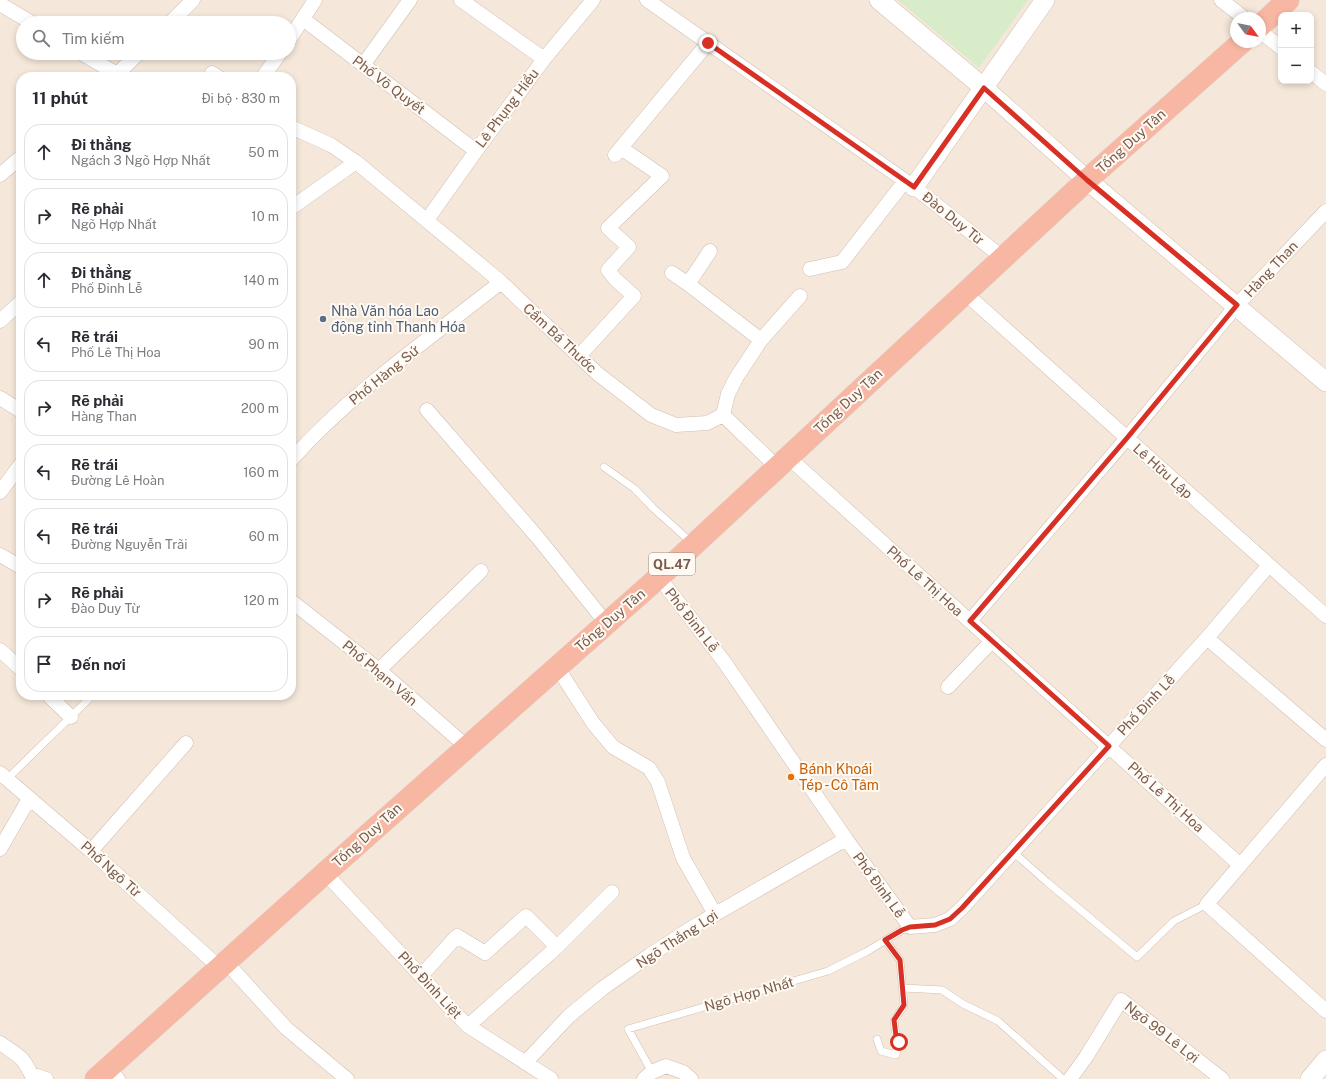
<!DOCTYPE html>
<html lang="vi">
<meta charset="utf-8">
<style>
:root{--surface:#fff;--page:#f7f7f7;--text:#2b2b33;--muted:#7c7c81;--line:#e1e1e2}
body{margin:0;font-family:"Public Sans",sans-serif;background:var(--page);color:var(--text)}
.controls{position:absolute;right:12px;top:12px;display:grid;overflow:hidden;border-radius:8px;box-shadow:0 2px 6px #0003}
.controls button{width:36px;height:36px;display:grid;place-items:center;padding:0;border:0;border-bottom:1px solid var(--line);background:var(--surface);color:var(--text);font:20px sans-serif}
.compass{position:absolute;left:1230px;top:12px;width:36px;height:36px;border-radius:50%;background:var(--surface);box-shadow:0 2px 6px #0003;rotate:123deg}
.stop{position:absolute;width:12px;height:12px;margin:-9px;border:3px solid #d93025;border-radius:50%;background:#fff}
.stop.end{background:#d93025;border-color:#fff;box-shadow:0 1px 4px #0008}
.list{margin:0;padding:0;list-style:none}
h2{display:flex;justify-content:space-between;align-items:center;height:52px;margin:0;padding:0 16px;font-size:17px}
h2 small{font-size:13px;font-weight:400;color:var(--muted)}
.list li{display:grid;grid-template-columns:26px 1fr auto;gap:12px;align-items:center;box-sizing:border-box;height:56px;margin:0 8px 8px;padding:0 8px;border:1px solid var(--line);border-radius:16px}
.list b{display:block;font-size:15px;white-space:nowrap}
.list p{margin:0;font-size:13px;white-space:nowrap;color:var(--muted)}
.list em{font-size:13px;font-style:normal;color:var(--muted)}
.icon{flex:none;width:22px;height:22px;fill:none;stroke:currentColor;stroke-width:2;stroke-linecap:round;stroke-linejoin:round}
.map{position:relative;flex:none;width:1326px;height:1079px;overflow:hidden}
.search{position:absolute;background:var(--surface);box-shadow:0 2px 6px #0003;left:16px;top:16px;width:280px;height:44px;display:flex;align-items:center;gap:10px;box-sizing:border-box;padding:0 14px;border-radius:22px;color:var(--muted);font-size:15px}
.panel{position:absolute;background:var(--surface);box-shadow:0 2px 6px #0003;left:16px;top:72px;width:280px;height:628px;border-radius:16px}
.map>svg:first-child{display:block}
.residential{fill:#f5e8da;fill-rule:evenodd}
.green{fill:#d8ecc9}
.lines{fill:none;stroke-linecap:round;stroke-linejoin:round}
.lane-casing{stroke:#d1beb0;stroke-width:8}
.street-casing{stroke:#d1beb0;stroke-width:15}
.secondary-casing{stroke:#d6c0b0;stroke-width:20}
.highway-casing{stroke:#dad1cd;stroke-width:23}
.lane{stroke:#fff;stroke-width:7}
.street{stroke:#fff;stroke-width:14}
.secondary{stroke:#fff;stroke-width:19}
.highway{stroke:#f7b7a3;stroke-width:22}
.route{stroke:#d93025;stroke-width:5}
.service-dot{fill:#5c6f8a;stroke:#fffaf3;stroke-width:1.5}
.food-dot{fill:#e8710a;stroke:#fffaf3;stroke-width:1.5}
.labels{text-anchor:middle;stroke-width:4;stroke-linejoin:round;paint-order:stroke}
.shield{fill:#fffaf3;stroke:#a28b7f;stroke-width:1}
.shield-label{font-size:13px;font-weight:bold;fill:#7a5c4d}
.street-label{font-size:14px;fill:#7a5c4d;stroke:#fffaf3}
.service-label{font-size:14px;fill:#4e5e75;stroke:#fffaf3;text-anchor:start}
.food-label{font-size:14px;fill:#c56008;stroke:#fffaf3;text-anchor:start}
</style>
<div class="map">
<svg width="1326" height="1079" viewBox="0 0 1326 1079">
<rect width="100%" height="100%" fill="#fdf6ec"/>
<path class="residential" d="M0 0H1326V1079H0ZM1281 15H1311V81H1281ZM1236 18H1260V42H1236ZM23 23H289V53H23ZM21 77H291V695H21Z"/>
<path class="green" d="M898 0H1028L979 68Z"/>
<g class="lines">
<defs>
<path id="lane" d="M604 467 635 489 653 508 692 543
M7 779 93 695
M1013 852 1047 882 1137 957 1174 921 1207 904
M903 988 942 990 963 1004 998 1021 1063 1079
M877 1039 881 1051 896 1055 899 1042 896 1036 894 1021 904 1005 900 960 885 940
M652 1072 628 1029 828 971 866 952 902 930 910 927"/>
<path id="street" d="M461 0 544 59
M647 0 914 187 1003 258
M1221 0 1244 18
M0 4 32 23
M303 19 476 151
M170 23 193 0
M1260 31 1281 48
M289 40 315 0
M81 53 117 74
M363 65 410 0
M1311 72 1326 84
M212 73 218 77
M114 77 139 53
M263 77 280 53
M291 127 331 145 356 162 501 282 549 328 598 374 651 415 676 425 707 423 723 415
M615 155 708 43
M0 175 21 157
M291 208 356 162
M427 220 476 151 544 59 593 0
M710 251 688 284 761 340
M810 269 842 262 905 181
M672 273 688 284
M965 293 1326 616
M0 321 21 302
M579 356 634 296 615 279 608 270 629 247 608 228 662 176 621 148
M0 398 21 411
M427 410 539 539 606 623
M723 415 728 394 736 378 761 340 800 296
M723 415 777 467
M788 457 1240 865
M291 460C353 391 429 339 501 282
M0 492 21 464
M0 555 21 567
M659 577 725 663 846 839 910 927 935 925 950 919 962 908 1207 638 1269 565
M291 601 379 670 467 747
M970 621 1127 438 1237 305 1326 211
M1207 638 1326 740
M0 650 21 669
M557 667 593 723 613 747 649 768 658 782 683 858 715 914
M379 670 481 571
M948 687 992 641
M48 695 71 717
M1326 765 1207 904 1326 1011
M0 773 91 851 220 968
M0 849 29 799
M91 851 186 743
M325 873 421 976 452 1010 468 1026 551 1079
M226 962 286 1028 347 1079
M421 976 457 936 485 953 526 916 557 947
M468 1026 557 947 612 892
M0 1043C17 1055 22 1055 31 1074L46 1079
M525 1063 569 1016 603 988 650 955 698 924 846 839
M107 1069 118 1079
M644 1079 652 1072 666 1066 683 1072 691 1079
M1070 1079 1086 1057 1121 1000 1222 1079"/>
<path id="secondary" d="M879 0 984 88 1087 180 1326 382
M914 187 1045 0
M1310 1079 1326 1060"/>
<path id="highway" d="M1260 26 1288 0
M96 1079 325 873 659 577 1087 180 1242 42"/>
</defs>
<use href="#lane" class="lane-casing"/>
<use href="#street" class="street-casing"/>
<use href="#secondary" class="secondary-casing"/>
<use href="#highway" class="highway-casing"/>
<use href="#lane" class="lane"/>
<use href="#street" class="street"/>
<use href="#secondary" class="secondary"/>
<use href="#highway" class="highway"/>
</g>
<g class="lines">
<path class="route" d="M708 43 914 187 984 88 1087 180 1237 305 1127 438 970 621 1109 746 962 908 950 919 935 925 910 927 902 930 885 940 900 960 904 1005 894 1020 896 1036 899 1042"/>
</g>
<circle class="service-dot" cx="323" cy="319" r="4"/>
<circle class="food-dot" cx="791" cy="777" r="4"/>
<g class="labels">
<rect class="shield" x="649" y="553" width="46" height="22" rx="3"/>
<g class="shield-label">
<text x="672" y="569">QL.47</text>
</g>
<g class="street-label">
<text transform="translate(389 85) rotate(37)" y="5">Phố Võ Quyết</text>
<text transform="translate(507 108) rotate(-53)" y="5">Lê Phụng Hiểu</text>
<text transform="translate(1131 141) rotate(-42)" y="5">Tống Duy Tân</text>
<text transform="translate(953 218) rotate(39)" y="5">Đào Duy Từ</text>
<text transform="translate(1271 269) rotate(-47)" y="5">Hàng Than</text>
<text transform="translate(560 338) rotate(43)" y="5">Cầm Bá Thước</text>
<text transform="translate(384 375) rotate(-39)" y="5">Phố Hàng Sứ</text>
<text transform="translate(848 401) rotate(-43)" y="5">Tống Duy Tân</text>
<text transform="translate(1163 471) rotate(42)" y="5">Lê Hữu Lập</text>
<text transform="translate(925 581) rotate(42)" y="5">Phố Lê Thị Hoa</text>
<text transform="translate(610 620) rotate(-41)" y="5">Tống Duy Tân</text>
<text transform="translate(692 620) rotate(52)" y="5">Phố Đinh Lễ</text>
<text transform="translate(380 673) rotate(40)" y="5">Phố Phạm Vấn</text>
<text transform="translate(1146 705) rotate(-47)" y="5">Phố Đinh Lễ</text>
<text transform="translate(1166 797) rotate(42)" y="5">Phố Lê Thị Hoa</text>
<text transform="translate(367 835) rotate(-42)" y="5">Tống Duy Tân</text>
<text transform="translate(111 869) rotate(42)" y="5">Phố Ngô Từ</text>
<text transform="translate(879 885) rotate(54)" y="5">Phố Đinh Lễ</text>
<text transform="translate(677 939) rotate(-33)" y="5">Ngõ Thắng Lợi</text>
<text transform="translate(430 985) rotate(47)" y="5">Phố Đinh Liệt</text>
<text transform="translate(749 994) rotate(-16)" y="5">Ngõ Hợp Nhất</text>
<text transform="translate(1162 1032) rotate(38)" y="5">Ngõ 99 Lê Lợi</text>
</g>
<g class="service-label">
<text x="331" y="316">Nhà Văn hóa Lao<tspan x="331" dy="16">động tỉnh Thanh Hóa</tspan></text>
</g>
<g class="food-label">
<text x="799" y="774">Bánh Khoái<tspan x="799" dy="16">Tép - Cô Tâm</tspan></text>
</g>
</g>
</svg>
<div class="controls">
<button>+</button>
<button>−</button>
</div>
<svg class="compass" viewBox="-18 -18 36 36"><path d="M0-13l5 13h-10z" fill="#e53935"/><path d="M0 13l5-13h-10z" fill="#7c7c81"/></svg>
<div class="stop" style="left:899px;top:1042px"></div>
<div class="stop end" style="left:708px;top:43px"></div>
<div class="search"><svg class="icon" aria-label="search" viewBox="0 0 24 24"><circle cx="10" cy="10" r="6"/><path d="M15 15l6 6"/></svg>Tìm kiếm</div>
<section class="panel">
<h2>11 phút<small>Đi bộ · 830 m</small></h2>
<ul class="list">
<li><svg class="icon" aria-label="ahead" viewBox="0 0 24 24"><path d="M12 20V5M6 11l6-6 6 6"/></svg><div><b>Đi thẳng</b><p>Ngách 3 Ngõ Hợp Nhất</p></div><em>50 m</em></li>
<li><svg class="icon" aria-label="right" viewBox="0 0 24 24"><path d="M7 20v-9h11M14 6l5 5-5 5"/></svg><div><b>Rẽ phải</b><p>Ngõ Hợp Nhất</p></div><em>10 m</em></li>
<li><svg class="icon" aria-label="ahead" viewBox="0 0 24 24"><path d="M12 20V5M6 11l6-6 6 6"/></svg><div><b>Đi thẳng</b><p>Phố Đinh Lễ</p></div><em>140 m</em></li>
<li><svg class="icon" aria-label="left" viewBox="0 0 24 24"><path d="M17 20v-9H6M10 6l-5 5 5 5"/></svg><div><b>Rẽ trái</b><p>Phố Lê Thị Hoa</p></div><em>90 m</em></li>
<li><svg class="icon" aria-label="right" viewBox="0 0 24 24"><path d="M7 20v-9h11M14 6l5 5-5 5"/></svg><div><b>Rẽ phải</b><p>Hàng Than</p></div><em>200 m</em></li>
<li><svg class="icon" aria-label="left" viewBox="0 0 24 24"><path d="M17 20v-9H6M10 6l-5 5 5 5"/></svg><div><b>Rẽ trái</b><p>Đường Lê Hoàn</p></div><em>160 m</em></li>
<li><svg class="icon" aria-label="left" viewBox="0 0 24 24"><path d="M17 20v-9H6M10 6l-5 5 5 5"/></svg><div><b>Rẽ trái</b><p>Đường Nguyễn Trãi</p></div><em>60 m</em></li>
<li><svg class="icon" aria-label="right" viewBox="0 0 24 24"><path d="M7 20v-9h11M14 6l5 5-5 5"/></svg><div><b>Rẽ phải</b><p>Đào Duy Từ</p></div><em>120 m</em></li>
<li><svg class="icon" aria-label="arrive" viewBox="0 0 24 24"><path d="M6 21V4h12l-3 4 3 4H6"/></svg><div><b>Đến nơi</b></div></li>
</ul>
</section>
</div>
